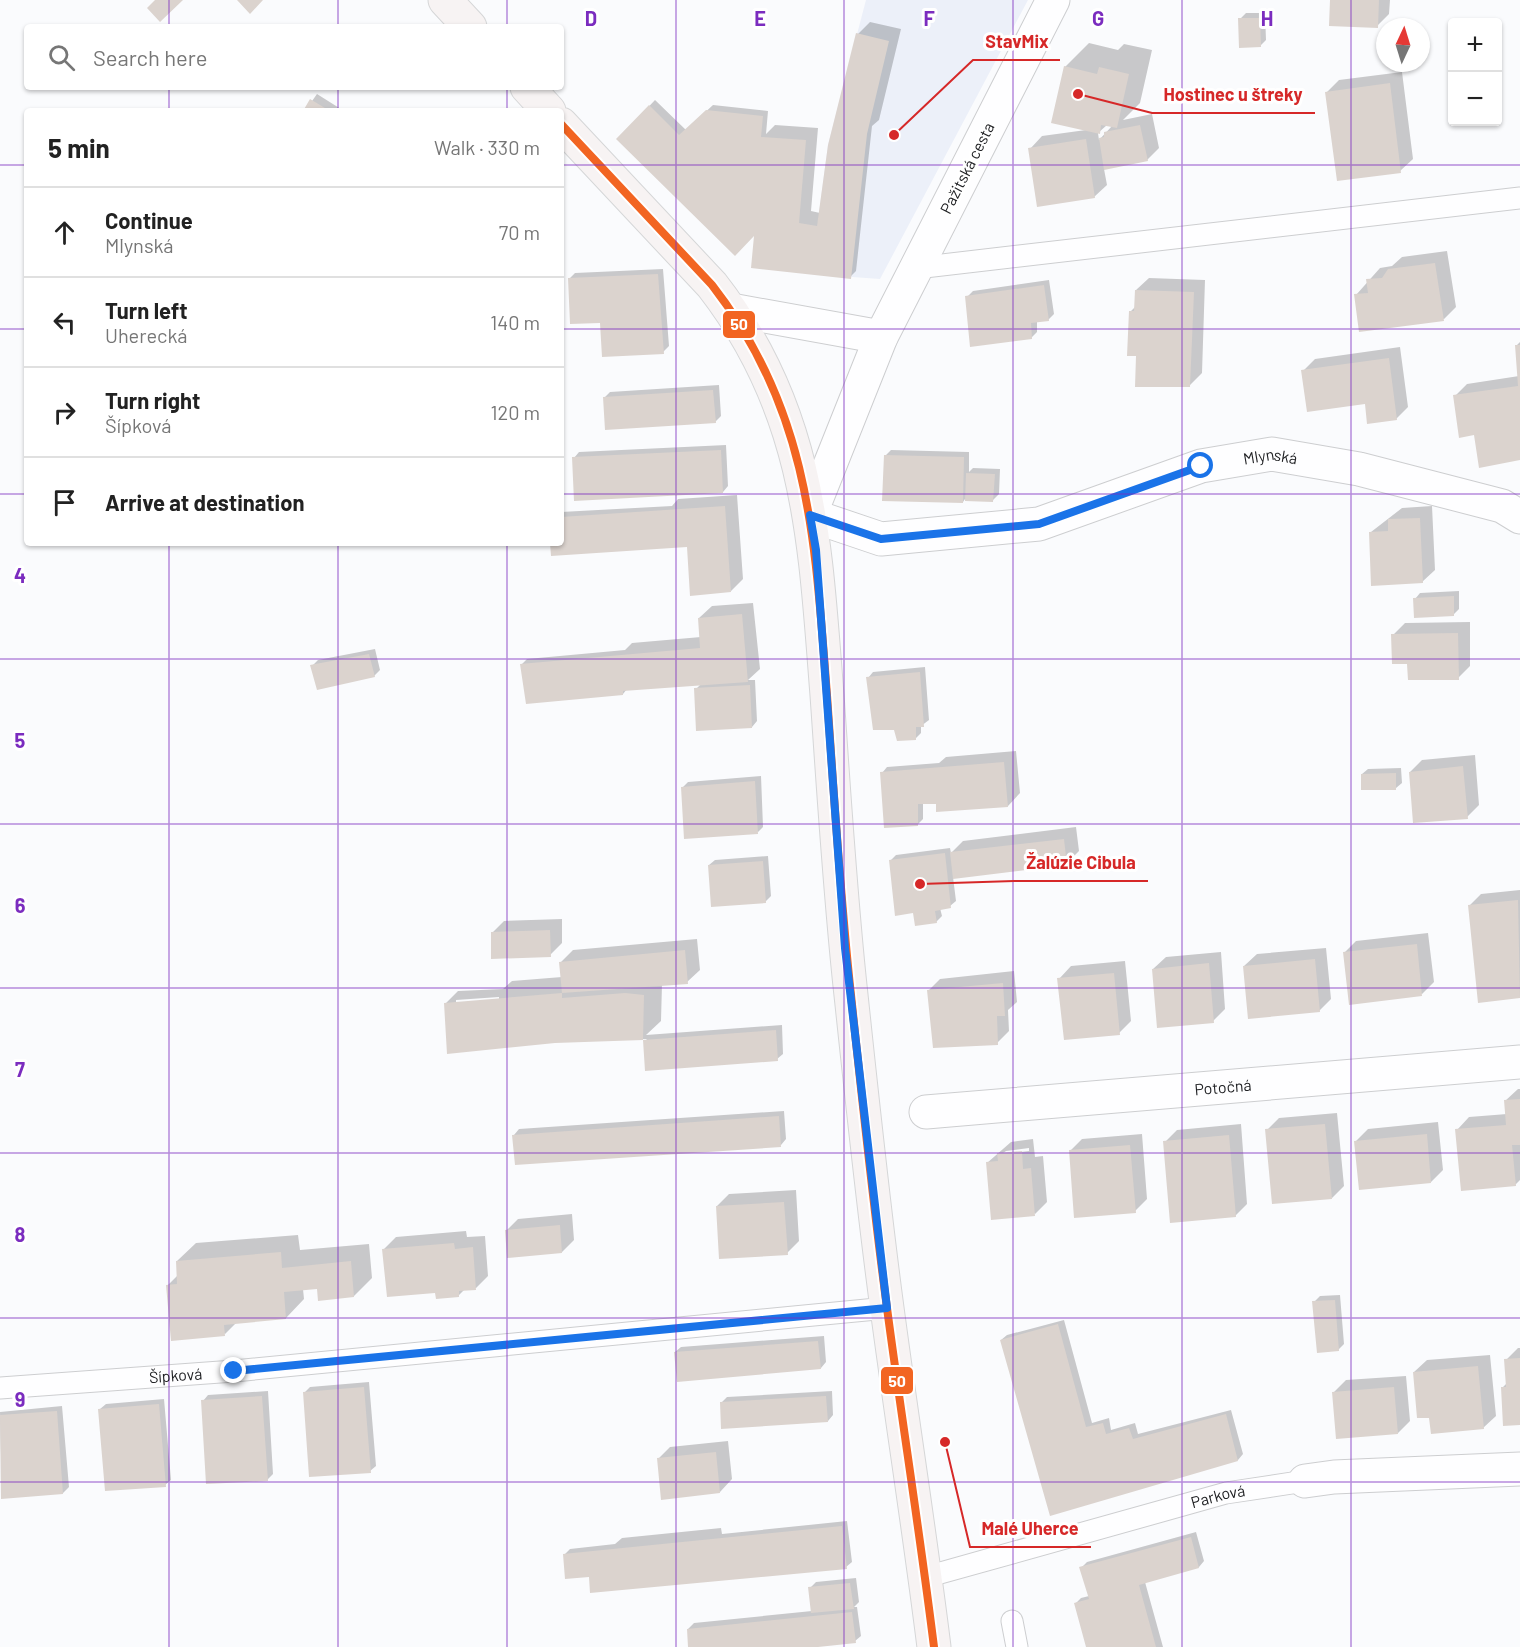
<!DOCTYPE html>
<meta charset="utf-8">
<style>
:root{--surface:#fff;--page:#f2f2f2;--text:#222;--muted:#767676;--line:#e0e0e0}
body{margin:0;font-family:Barlow,sans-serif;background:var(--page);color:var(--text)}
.controls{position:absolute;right:18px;top:18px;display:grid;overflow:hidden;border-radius:6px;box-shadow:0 2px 4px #0004}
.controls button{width:54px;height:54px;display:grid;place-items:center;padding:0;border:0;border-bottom:2px solid var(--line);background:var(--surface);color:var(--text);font:30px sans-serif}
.compass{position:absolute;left:1376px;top:18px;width:54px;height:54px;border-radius:50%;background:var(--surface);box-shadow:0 2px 4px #0004;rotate:4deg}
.stop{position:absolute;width:18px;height:18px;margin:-14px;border:4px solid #1a73e8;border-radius:50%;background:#fff}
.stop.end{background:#1a73e8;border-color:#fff;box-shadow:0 2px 6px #0008}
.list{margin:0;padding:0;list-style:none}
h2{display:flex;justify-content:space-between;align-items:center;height:78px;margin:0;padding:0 24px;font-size:26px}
h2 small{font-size:20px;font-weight:400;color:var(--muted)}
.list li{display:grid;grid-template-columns:39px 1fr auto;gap:18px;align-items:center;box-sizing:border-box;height:90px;padding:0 24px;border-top:2px solid var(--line)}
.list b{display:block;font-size:22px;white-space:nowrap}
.list p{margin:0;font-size:20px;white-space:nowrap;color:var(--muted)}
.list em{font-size:20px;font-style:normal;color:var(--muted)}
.icon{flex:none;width:33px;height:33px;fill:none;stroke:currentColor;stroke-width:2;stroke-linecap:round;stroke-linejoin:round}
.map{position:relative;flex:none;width:1520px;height:1647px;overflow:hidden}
.search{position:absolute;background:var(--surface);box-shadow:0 2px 4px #0004;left:24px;top:24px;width:540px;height:66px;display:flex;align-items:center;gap:15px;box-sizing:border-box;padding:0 21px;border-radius:6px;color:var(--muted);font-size:22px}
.panel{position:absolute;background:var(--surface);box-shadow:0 2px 4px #0004;left:24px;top:108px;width:540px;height:438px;border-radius:6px}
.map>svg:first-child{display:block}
.built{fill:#ecf0f9}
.shadow{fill:#0003;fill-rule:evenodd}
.building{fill:#dbd3ce}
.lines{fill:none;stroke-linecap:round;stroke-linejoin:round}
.lane-casing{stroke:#cdced0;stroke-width:23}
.street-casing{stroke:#cdced0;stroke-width:35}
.primary-casing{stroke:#d5d6d7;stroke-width:35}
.lane{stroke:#fefeff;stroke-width:21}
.street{stroke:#fefeff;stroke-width:33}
.primary{stroke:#f7f3f3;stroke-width:33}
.bus-1-casing{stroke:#fff;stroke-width:12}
.bus-1{stroke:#f26522;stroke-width:8}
.route{stroke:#1a73e8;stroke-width:8}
.grid{fill:none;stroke:#7b2cbf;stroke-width:1.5;stroke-opacity:0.55}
.labels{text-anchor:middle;stroke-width:6;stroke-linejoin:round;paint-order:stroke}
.street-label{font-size:16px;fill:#212225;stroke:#fff}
.grid-label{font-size:20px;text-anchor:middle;font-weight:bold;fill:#7b2cbf;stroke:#fff;stroke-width:6;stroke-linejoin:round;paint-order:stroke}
.leader{fill:none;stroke:#d62828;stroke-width:2}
.callout-dot{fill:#d62828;stroke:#fff;stroke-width:2}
.callout-label{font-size:18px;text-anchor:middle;font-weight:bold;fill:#d62828;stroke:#fff;stroke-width:6;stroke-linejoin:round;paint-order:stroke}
.line-badge{stroke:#fff;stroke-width:2}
.badge-label{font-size:16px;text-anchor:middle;font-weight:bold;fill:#fff}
</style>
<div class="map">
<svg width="1520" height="1647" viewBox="0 0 1520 1647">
<rect width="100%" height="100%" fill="#fafbfd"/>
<path class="built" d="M866 0H1028L880 279 811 274 828 145Z"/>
<path class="shadow" d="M1331 0H1390L1389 14 1377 26Z
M1246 13H1265L1266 40 1260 46 1240 19Z
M870 22 901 29 879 120 872 126 856 271 850 277 755 233 618 139 655 100 686 130 713 105 768 111 766 134 775 125 818 128 811 211 820 213 858 34Z
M1089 43 1118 50 1124 44 1152 50 1140 103 1123 120 1152 114 1159 148 1147 160 1104 169 1107 185 1094 197 1030 149 1042 136 1086 130 1065 67ZM1107 125 1112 126 1099 140 1098 133Z
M1402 72 1413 159 1400 171 1327 92 1339 80Z
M317 94 344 111H305Z
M1447 251 1456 307 1444 319 1356 295 1380 268 1392 266 1402 257Z
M663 269 669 346 663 352 601 321 569 279 575 273Z
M1149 278 1205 280 1202 373 1190 385 1138 355 1130 312 1136 306V290Z
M1049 280 1054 314 1048 320 1037 321V332L1031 338 967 297 973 291Z
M1520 342V458L1475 434 1455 396 1467 384 1519 376 1516 346Z
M1400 347 1408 407 1396 419 1303 371 1315 359Z
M719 385 721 416 715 422 605 397 610 392Z
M726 445 728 486 723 492 574 458 579 452Z
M891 450 969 452V472L973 468 1000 469 999 494 993 500 965 499 963 502 885 456Z
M737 495 743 579 731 591 688 546 552 543H561V512L672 506 678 499Z
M1432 506 1435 570 1422 582 1371 532 1402 508Z
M1459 591V609L1454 614 1415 599 1420 593Z
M753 603 760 669 748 680H755L757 721 752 727 696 689 701 684 627 689 623 694 521 665 527 659 625 650 632 643 701 637 699 618 712 606Z
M1470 622V666L1458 678 1409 662 1393 635 1405 623Z
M375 649 380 670 374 676 312 666 318 660Z
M925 667 929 720 921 726V733L915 739 895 729 868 678 873 672Z
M1016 751 1020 793 1008 806 923 803V819L917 825 882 773 887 767 939 763 946 757Z
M1475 755 1479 805 1467 817 1410 772 1422 760Z
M1401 768 1402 783 1396 788 1362 774 1368 769Z
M761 776 763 827 758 832 683 787 688 782Z
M1076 827 1079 851 1067 863 953 877 956 901 950 906 940 908 942 916 936 922 915 911 890 861 896 855 950 848 951 853 963 841Z
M768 856 771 896 765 902 709 865 715 860Z
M1520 890V997L1480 1002 1469 906 1481 894Z
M562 919V943L550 955 492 933 504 921Z
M1428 933 1434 982 1422 994 1344 953 1356 941Z
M697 939 700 970 687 982 662 984 661 1021 646 1035 782 1025 783 1054 777 1059 645 1041 647 1039 554 1042 449 1052 445 1004 458 991 503 989 512 981 562 977 561 962 573 950ZM499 997V1000L456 1003V1000Z
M1326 948 1331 999 1319 1011 1244 966 1257 954Z
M1221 952 1225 1009 1213 1021 1153 969 1166 957Z
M1125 961 1131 1021 1119 1033 1059 979 1071 966Z
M1014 971 1017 1002 1008 1010 1009 1031 997 1043 928 991 940 979Z
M1518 1089H1520V1180L1515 1185 1457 1130 1469 1117 1507 1114 1505 1101Z
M784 1111 786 1139 781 1145 514 1135 519 1129Z
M1337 1113 1344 1186 1332 1198 1267 1130 1279 1118Z
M1438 1122 1443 1170 1431 1182 1356 1141 1368 1129Z
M1241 1124 1247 1204 1235 1216 1165 1142 1177 1130Z
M1142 1134 1147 1199 1135 1211 1070 1151 1082 1139Z
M1033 1139 1035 1157 1043 1156 1047 1202 1035 1214 987 1163 1011 1142ZM1029 1148V1151L1002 1154 1006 1151Z
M796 1190 799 1241 787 1253 717 1206 729 1194Z
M572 1214 574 1240 562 1252 506 1231 518 1219Z
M466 1231 467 1237 485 1236 488 1276 476 1288 465 1289 458 1296 437 1292 384 1249 396 1237Z
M298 1235 300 1250 369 1244 372 1278 354 1296 318 1288 303 1289 304 1299 286 1318 237 1322 225 1334 168 1285 178 1275 177 1261 196 1243Z
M1340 1295 1344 1344 1338 1350 1314 1302 1320 1296Z
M1064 1320 1092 1423 1109 1418 1111 1430 1135 1423 1138 1434 1231 1410 1243 1454 1238 1460 1051 1514 1001 1340 1007 1335Z
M824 1336 826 1362 821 1368 675 1352 681 1347Z
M1518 1348H1520V1424L1502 1388 1507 1383 1506 1360Z
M1490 1355 1496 1416 1483 1428 1430 1416 1414 1372 1427 1360Z
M1406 1376 1410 1421 1398 1433 1334 1392 1346 1380Z
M369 1382 376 1466 370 1471 304 1393 310 1387Z
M268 1391 273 1474 267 1480 203 1401 208 1395Z
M832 1391 833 1415 828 1421 722 1402 727 1397Z
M164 1399 171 1480 165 1485 100 1409 106 1404Z
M62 1406 69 1487 63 1493 2 1498 0 1412Z
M728 1441 732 1479 720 1492 658 1459 670 1447Z
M847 1521 852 1562 846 1567 590 1575 564 1555 570 1549 615 1544 622 1538 721 1528 722 1534Z
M1196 1532 1204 1561 1199 1567 1145 1582 1163 1647H1087L1075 1604 1081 1598 1089 1596 1081 1568 1087 1562Z
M856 1578 859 1602 854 1607H857L861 1636 855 1641 804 1647H690L688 1629 694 1623 812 1611 810 1588 816 1582Z"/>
<path class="building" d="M155 0H183L160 22 147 8Z
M237 0H263L250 14Z
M1330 0H1379L1378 28 1329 26Z
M1238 18H1260L1261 47 1239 48Z
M856 33 889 41 867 134 851 279 751 268 754 236 735 256 616 139 649 105 679 135 706 110 763 116 761 137 806 140 799 223 817 226 828 145Z
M1064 66 1097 74 1099 67 1129 74 1117 128 1101 125 1100 134 1051 123Z
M1390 83 1401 173 1337 181 1325 92Z
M310 99 330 111H303Z
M1140 125 1148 161 1104 170 1099 138 1104 137V132Z
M1086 139 1095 198 1037 207 1028 148Z
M1435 263 1444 321 1359 332 1354 294 1368 293 1366 279 1382 278 1388 269Z
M658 274 664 354 602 357 600 323 570 324 568 278Z
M1044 285 1049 321 1031 323 1032 339 970 347 965 296Z
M1135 290 1194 292 1190 387H1135L1136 356H1127L1129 311H1134Z
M1515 345H1520V460L1479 468 1474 435 1459 438 1453 395 1518 386Z
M1389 358 1397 420 1367 424 1365 404 1307 412 1301 370Z
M713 390 716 423 605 430 603 397Z
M721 450 723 493 574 501 572 457Z
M884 455 964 457 963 503 882 501Z
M966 473 995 474 993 502 965 501Z
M725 506 731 592 690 596 687 547 551 556 550 543H561V517Z
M1420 518 1423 583 1371 586 1369 532 1388 531V519Z
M1454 596V616L1414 618 1413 598Z
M742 614 748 682 623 691V695L526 704 520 664 700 648 698 618Z
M1458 633 1459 680H1408L1407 664H1392L1391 634Z
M369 654 375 677 317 690 310 665Z
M920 672 924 727H916V740L897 741 894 730H873L866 677Z
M750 685 752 728 696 731 694 688Z
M1004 762 1008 807 936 812V804H918V826L884 828 880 772Z
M1463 766 1468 819 1413 823 1409 772Z
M1396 773V790H1361V774Z
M755 781 758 834 684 839 681 787Z
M1064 839 1067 865 953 879 950 852Z
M945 853 951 908 935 911 937 923 915 926 913 913 895 916 889 860Z
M763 861 766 903 711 907 708 865Z
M1518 900 1520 998 1478 1003 1468 905Z
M550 930 551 957 491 959V932Z
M1417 944 1422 996 1349 1005 1343 952Z
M685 950 688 984 562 993 559 962Z
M1315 959 1320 1012 1248 1019 1243 966Z
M1209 963 1214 1023 1157 1028 1152 969Z
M1114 973 1120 1035 1064 1040 1057 978Z
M1003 983 1005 1016H997L998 1045 933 1048 927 990Z
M562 993V998L625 993 644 995 643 1040 555 1043 447 1054 444 1003Z
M776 1030 778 1061 645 1071 643 1040Z
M1520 1099V1145H1512L1516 1186 1461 1191 1455 1129 1506 1125 1504 1100Z
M779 1116 781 1147 515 1165 512 1135Z
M1325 1124 1332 1199 1272 1204 1265 1129Z
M1427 1134 1431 1183 1359 1190 1354 1141Z
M1229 1135 1236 1217 1170 1223 1163 1141Z
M1130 1145 1136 1213 1074 1218 1069 1150Z
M1022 1151 1023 1169 1031 1168 1035 1216 991 1220 986 1162 998 1161 997 1153Z
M784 1202 788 1255 719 1259 716 1206Z
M560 1225 562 1253 507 1258 505 1230Z
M454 1243 455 1249 473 1247 476 1290 459 1291V1297L436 1299 435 1293 387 1297 382 1249Z
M281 1252 282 1268 351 1261 354 1297 318 1301 317 1289 284 1292 286 1319 224 1325 225 1336 171 1341 166 1285 177 1284 176 1261Z
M1335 1300 1339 1351 1317 1353 1312 1301Z
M1058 1324 1086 1427 1103 1423 1106 1434 1129 1428 1133 1439 1226 1414 1238 1461 1050 1516 1000 1340Z
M818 1341 821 1369 677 1382 674 1352Z
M1520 1358V1425L1503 1426 1501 1387H1506L1504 1359Z
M1478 1366 1484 1429 1431 1434 1429 1418H1417L1413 1372Z
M364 1387 371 1473 309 1477 303 1392Z
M1394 1387 1398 1434 1336 1439 1332 1392Z
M262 1396 268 1481 206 1484 201 1400Z
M826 1396 828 1422 721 1429 720 1402Z
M159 1404 166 1487 105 1491 98 1409Z
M57 1411 63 1494 1 1499 0 1415Z
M716 1452 720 1493 661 1500 657 1458Z
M842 1526 847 1569 590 1593 589 1577 565 1579 563 1554Z
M1191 1537 1199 1568 1139 1585 1156 1647H1086L1074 1603 1089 1599 1079 1567Z
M850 1583 854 1609 811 1613 808 1587Z
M852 1612 856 1643 818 1647H688L687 1629Z"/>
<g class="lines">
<defs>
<g id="lane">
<path d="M916 268 1520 198"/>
<path id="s1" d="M0 1388 234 1371 887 1308"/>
<path id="s2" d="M926 1577 1226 1493 1305 1481"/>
<path d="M1012 1621 1017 1647"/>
</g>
<g id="street">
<path id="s3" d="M1053 0 881 337 810 515 881 539 1039 524 1201 466 1272 454 1359 469 1502 506 1520 517"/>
<path d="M731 310 881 337"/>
<path id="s4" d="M926 1112 1520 1062"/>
<path d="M1305 1481 1334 1477 1520 1469"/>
</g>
<path id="primary" d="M445 0 470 27
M527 87 549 111
M561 124 712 285C811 412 815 543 827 695 834 795 840 895 851 995 862 1099 873 1204 887 1308 902 1421 920 1534 934 1647"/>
</defs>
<use href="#lane" class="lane-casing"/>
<use href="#street" class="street-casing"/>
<use href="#primary" class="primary-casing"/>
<use href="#lane" class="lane"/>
<use href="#street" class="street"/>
<use href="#primary" class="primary"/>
<defs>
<path id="bus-1" d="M561 124 712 285C811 412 815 543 827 695 834 795 840 895 851 995 862 1099 873 1204 887 1308 902 1421 920 1534 934 1647"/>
</defs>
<use href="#bus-1" class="bus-1-casing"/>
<use href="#bus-1" class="bus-1"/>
</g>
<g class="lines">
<path class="route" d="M234 1371 887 1308 845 948 816 550 810 515 881 539 1039 524 1201 466"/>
</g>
<path class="grid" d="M169 0V27M338 0V27M507 0V27M676 0V1647M844 0V1647M1013 0V1647M1182 0V1647M1351 0V1647M169 87V111M338 87V111M507 87V111M0 165H27M561 165H1520M0 329H27M561 329H1520M0 494H27M561 494H1520M169 543V1647M338 543V1647M507 543V1647M0 659H1520M0 824H1520M0 988H1520M0 1153H1520M0 1318H1520M0 1482H1520"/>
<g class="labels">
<g class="street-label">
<text transform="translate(967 168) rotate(-63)" y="6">Pažitská cesta</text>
<text dy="6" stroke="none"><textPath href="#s3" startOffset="1046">Mlynská</textPath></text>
<text dy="6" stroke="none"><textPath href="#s4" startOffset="298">Potočná</textPath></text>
<text dy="6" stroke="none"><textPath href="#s1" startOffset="176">Šípková</textPath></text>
<text dy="6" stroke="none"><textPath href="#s2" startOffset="303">Parková</textPath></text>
</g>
</g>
<g class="grid-label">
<text x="591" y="26">D</text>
<text x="760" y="26">E</text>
<text x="929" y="26">F</text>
<text x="1098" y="26">G</text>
<text x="1267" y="26">H</text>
<text x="20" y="583">4</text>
<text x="20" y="748">5</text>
<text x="20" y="913">6</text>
<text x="20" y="1077">7</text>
<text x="20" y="1242">8</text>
<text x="20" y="1407">9</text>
</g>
<path class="leader" d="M894 135L973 60H1060M1078 94L1152 113H1315M920 884L1014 881H1148M945 1442L970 1547H1091"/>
<g class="callout-dot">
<circle cx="894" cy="135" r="6"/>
<circle cx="1078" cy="94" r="6"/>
<circle cx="920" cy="884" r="6"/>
<circle cx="945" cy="1442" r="6"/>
</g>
<g class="callout-label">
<text x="1017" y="48">StavMix</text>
<text x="1233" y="101">Hostinec u štreky</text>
<text x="1081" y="869">Žalúzie Cibula</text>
<text x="1030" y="1535">Malé Uherce</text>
</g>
<g class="line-badge">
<rect x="722" y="310" width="34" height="29" rx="6" fill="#f26522"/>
<rect x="880" y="1366" width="34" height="29" rx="6" fill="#f26522"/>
</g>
<g class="badge-label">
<text x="739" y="330">50</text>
<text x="897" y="1387">50</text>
</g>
</svg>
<div class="controls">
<button>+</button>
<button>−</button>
</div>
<svg class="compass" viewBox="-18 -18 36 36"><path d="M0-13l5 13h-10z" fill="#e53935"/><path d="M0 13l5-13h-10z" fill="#767676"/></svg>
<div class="stop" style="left:1201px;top:466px"></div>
<div class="stop end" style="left:234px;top:1371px"></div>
<div class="search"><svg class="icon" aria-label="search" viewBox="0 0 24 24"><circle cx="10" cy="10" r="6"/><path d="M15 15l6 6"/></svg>Search here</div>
<section class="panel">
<h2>5 min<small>Walk · 330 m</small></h2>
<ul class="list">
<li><svg class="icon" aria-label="ahead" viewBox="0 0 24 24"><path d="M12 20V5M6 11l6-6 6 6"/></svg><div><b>Continue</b><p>Mlynská</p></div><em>70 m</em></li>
<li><svg class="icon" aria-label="left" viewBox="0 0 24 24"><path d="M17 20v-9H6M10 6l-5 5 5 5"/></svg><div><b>Turn left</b><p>Uherecká</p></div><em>140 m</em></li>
<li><svg class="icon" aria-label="right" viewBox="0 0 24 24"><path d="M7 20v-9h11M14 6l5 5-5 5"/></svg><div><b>Turn right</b><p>Šípková</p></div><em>120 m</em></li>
<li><svg class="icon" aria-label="arrive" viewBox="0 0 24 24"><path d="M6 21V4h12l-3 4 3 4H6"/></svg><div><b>Arrive at destination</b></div></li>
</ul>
</section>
</div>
